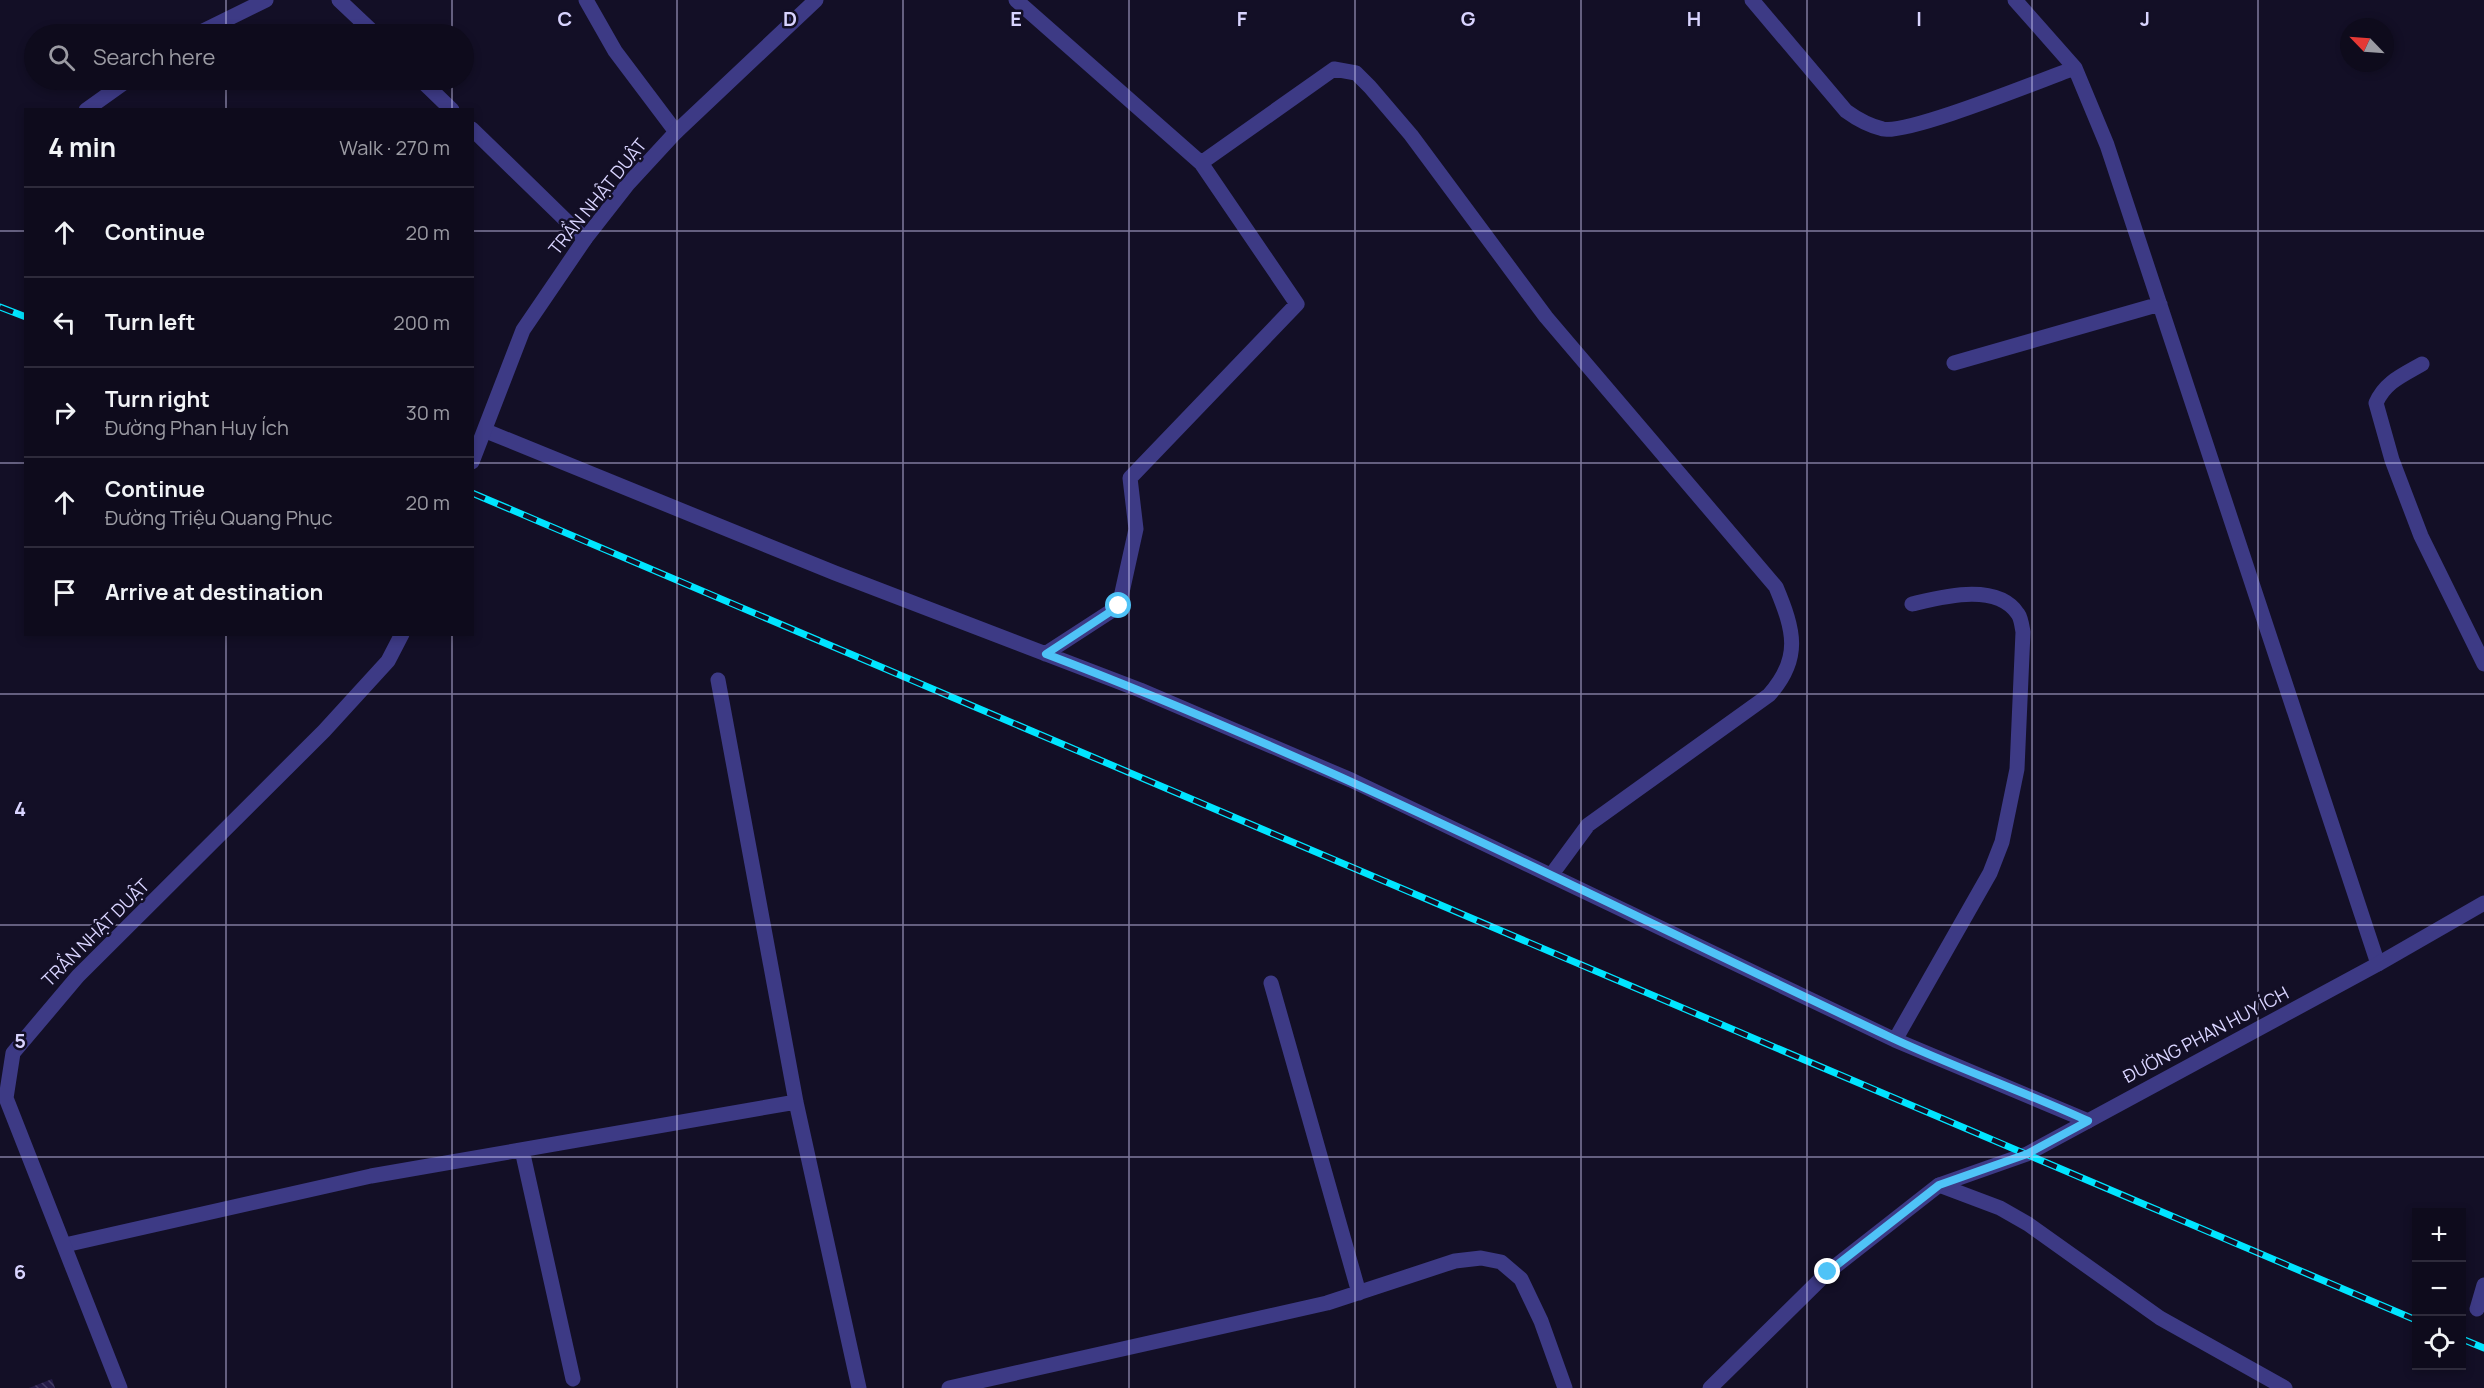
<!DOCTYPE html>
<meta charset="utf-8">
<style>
:root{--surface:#0e0b1c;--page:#1c1929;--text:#f1f3f6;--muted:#9b9ba3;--line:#2e2b3b}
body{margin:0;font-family:Manrope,sans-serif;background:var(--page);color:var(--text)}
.controls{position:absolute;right:18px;bottom:18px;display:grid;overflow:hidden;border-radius:0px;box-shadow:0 3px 9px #0003}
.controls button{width:54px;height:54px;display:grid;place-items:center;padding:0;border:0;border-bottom:2px solid var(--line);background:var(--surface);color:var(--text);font:30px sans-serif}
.compass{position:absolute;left:2340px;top:18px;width:54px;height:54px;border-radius:50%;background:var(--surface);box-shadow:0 3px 9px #0003;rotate:295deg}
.stop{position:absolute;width:18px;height:18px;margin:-14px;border:4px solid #4fc3f7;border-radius:50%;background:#fff}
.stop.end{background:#4fc3f7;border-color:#fff;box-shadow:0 2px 6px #0008}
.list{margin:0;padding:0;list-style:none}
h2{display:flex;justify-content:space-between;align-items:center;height:78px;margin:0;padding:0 24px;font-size:26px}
h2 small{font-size:20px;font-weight:400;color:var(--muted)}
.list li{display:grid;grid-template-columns:39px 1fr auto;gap:18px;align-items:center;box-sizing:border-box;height:90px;padding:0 24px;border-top:2px solid var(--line)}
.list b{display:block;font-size:22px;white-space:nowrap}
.list p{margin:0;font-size:20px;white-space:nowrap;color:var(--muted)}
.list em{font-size:20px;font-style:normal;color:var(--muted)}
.icon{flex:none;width:33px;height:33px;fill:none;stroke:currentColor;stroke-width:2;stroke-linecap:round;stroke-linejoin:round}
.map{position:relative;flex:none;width:2484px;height:1388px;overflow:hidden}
.search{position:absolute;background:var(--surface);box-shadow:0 3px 9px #0003;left:24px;top:24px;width:450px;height:66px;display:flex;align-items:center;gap:15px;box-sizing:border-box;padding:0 21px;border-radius:33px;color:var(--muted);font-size:22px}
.panel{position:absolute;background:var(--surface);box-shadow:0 3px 9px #0003;left:24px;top:108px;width:450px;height:528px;border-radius:0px}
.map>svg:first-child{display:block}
.building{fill:url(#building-back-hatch)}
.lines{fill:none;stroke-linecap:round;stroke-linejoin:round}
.minor{stroke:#3d3a85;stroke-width:15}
.tertiary{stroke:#3d3a85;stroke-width:15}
.rail-casing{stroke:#00e5ff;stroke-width:7}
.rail{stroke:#130f26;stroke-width:4.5;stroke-dasharray:14;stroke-linecap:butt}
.route{stroke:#4fc3f7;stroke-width:8}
.grid{fill:none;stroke:#d9d4ff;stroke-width:1.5;stroke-opacity:0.55}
.labels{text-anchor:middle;stroke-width:5;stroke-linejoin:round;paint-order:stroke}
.street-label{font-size:18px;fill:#d9d4ff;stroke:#130f26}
.grid-label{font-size:20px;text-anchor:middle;font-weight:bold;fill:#d9d4ff;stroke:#130f26;stroke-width:5;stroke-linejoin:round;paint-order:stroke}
</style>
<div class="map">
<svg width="2484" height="1388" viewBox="0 0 2484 1388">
<defs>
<pattern id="building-back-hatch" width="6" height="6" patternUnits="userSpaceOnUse" patternTransform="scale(1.5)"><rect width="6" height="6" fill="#241b47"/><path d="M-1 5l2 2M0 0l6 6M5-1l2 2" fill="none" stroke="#433b63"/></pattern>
</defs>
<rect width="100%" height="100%" fill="#130f26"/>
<path class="building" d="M52 1379 55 1388H29Z"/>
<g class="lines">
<path class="minor" d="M339 0 375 34
M586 0 615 51 676 132
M1016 0 1201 163 1297 304 1130 478 1136 529 1119 606 1045 654
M1752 0 1846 111C1857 119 1870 126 1883 129 1910 134 2041 80 2075 68
M2015 0 2075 68 2107 145 2378 964
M197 34 266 0
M421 80 452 110
M86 110 128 80
M472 129 585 239
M1201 163 1334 69 1356 73 1370 87 1411 135 1546 317 1776 587C1794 630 1802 658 1769 695L1588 825 1552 874
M1954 363 2160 304
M2422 364C2403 375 2385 382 2376 403L2392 460 2421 536 2484 664
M486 431 835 573 1140 690 1351 780 1895 1040 2088 1121
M718 680 796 1102 859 1388
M1271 983 1359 1293
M1895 1040 1990 873 2002 842 2017 769 2023 632C2022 626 2021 618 2018 614 1997 582 1942 597 1912 604
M522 1150 573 1379
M1939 1185 2000 1208 2028 1224 2160 1318 2285 1388
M65 1245 371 1176 796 1102
M2477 1309 2484 1285
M949 1388 1327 1303 1455 1261 1481 1258 1501 1262 1521 1279 1541 1321 1565 1388"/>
<path class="tertiary" d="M472 462 523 330 585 239 628 184 676 132 816 0
M120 1388 6 1098 13 1053 78 976 324 731 388 661 402 634
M1710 1388 1828 1272 1939 1185 2027 1154 2378 964 2484 903"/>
<defs>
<path id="rail" d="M0 307 26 317
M472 493 2416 1320
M2462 1339 2484 1348"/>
</defs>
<use href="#rail" class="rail-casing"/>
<use href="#rail" class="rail"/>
</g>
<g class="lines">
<path class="route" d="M1119 606 1046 654C1336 764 1611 906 1892 1038 1956 1068 2023 1091 2088 1121L2027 1154 1939 1185 1828 1272"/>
</g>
<path class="grid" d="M226 0V34M452 0V34M677 0V1388M903 0V1388M1129 0V1388M1355 0V1388M1581 0V1388M1807 0V1388M2032 0V1388M2258 0V1388M226 80V110M452 80V110M0 231H26M472 231H2484M0 463H26M472 463H2484M226 634V1388M452 634V1388M0 694H2484M0 925H2484M0 1157H2484"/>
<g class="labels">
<g class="street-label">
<text transform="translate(598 197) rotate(-51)" y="6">TRẦN NHẬT DUẬT</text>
<text transform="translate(96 933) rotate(-45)" y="6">TRẦN NHẬT DUẬT</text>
<text transform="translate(2206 1035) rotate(-28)" y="6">ĐƯỜNG PHAN HUY ÍCH</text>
</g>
</g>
<g class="grid-label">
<text x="565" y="26">C</text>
<text x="790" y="26">D</text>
<text x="1016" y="26">E</text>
<text x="1242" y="26">F</text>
<text x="1468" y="26">G</text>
<text x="1694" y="26">H</text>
<text x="1919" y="26">I</text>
<text x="2145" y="26">J</text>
<text x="20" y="816">4</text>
<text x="20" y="1048">5</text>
<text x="20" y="1279">6</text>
</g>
</svg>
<div class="controls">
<button>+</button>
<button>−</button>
<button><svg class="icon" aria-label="locate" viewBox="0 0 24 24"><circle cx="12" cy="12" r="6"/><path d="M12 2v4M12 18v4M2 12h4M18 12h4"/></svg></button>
</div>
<svg class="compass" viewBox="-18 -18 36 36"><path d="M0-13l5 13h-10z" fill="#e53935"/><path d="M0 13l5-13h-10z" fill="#9b9ba3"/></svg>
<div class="stop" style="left:1119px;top:606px"></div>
<div class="stop end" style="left:1828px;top:1272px"></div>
<div class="search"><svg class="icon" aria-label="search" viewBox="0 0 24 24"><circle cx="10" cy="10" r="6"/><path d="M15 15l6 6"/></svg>Search here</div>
<section class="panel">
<h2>4 min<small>Walk · 270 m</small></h2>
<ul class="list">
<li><svg class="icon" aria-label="ahead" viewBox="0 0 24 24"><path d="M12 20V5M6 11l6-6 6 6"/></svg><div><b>Continue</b></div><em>20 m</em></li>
<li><svg class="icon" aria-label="left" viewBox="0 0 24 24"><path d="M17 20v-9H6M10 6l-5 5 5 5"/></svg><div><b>Turn left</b></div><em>200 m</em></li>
<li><svg class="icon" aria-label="right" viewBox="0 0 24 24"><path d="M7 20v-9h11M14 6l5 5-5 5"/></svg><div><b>Turn right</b><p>Đường Phan Huy Ích</p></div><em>30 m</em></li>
<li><svg class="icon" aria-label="ahead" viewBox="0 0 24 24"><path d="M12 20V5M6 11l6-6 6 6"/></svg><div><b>Continue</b><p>Đường Triệu Quang Phục</p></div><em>20 m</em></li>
<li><svg class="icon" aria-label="arrive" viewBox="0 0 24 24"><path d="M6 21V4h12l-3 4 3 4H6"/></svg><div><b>Arrive at destination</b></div></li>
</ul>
</section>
</div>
